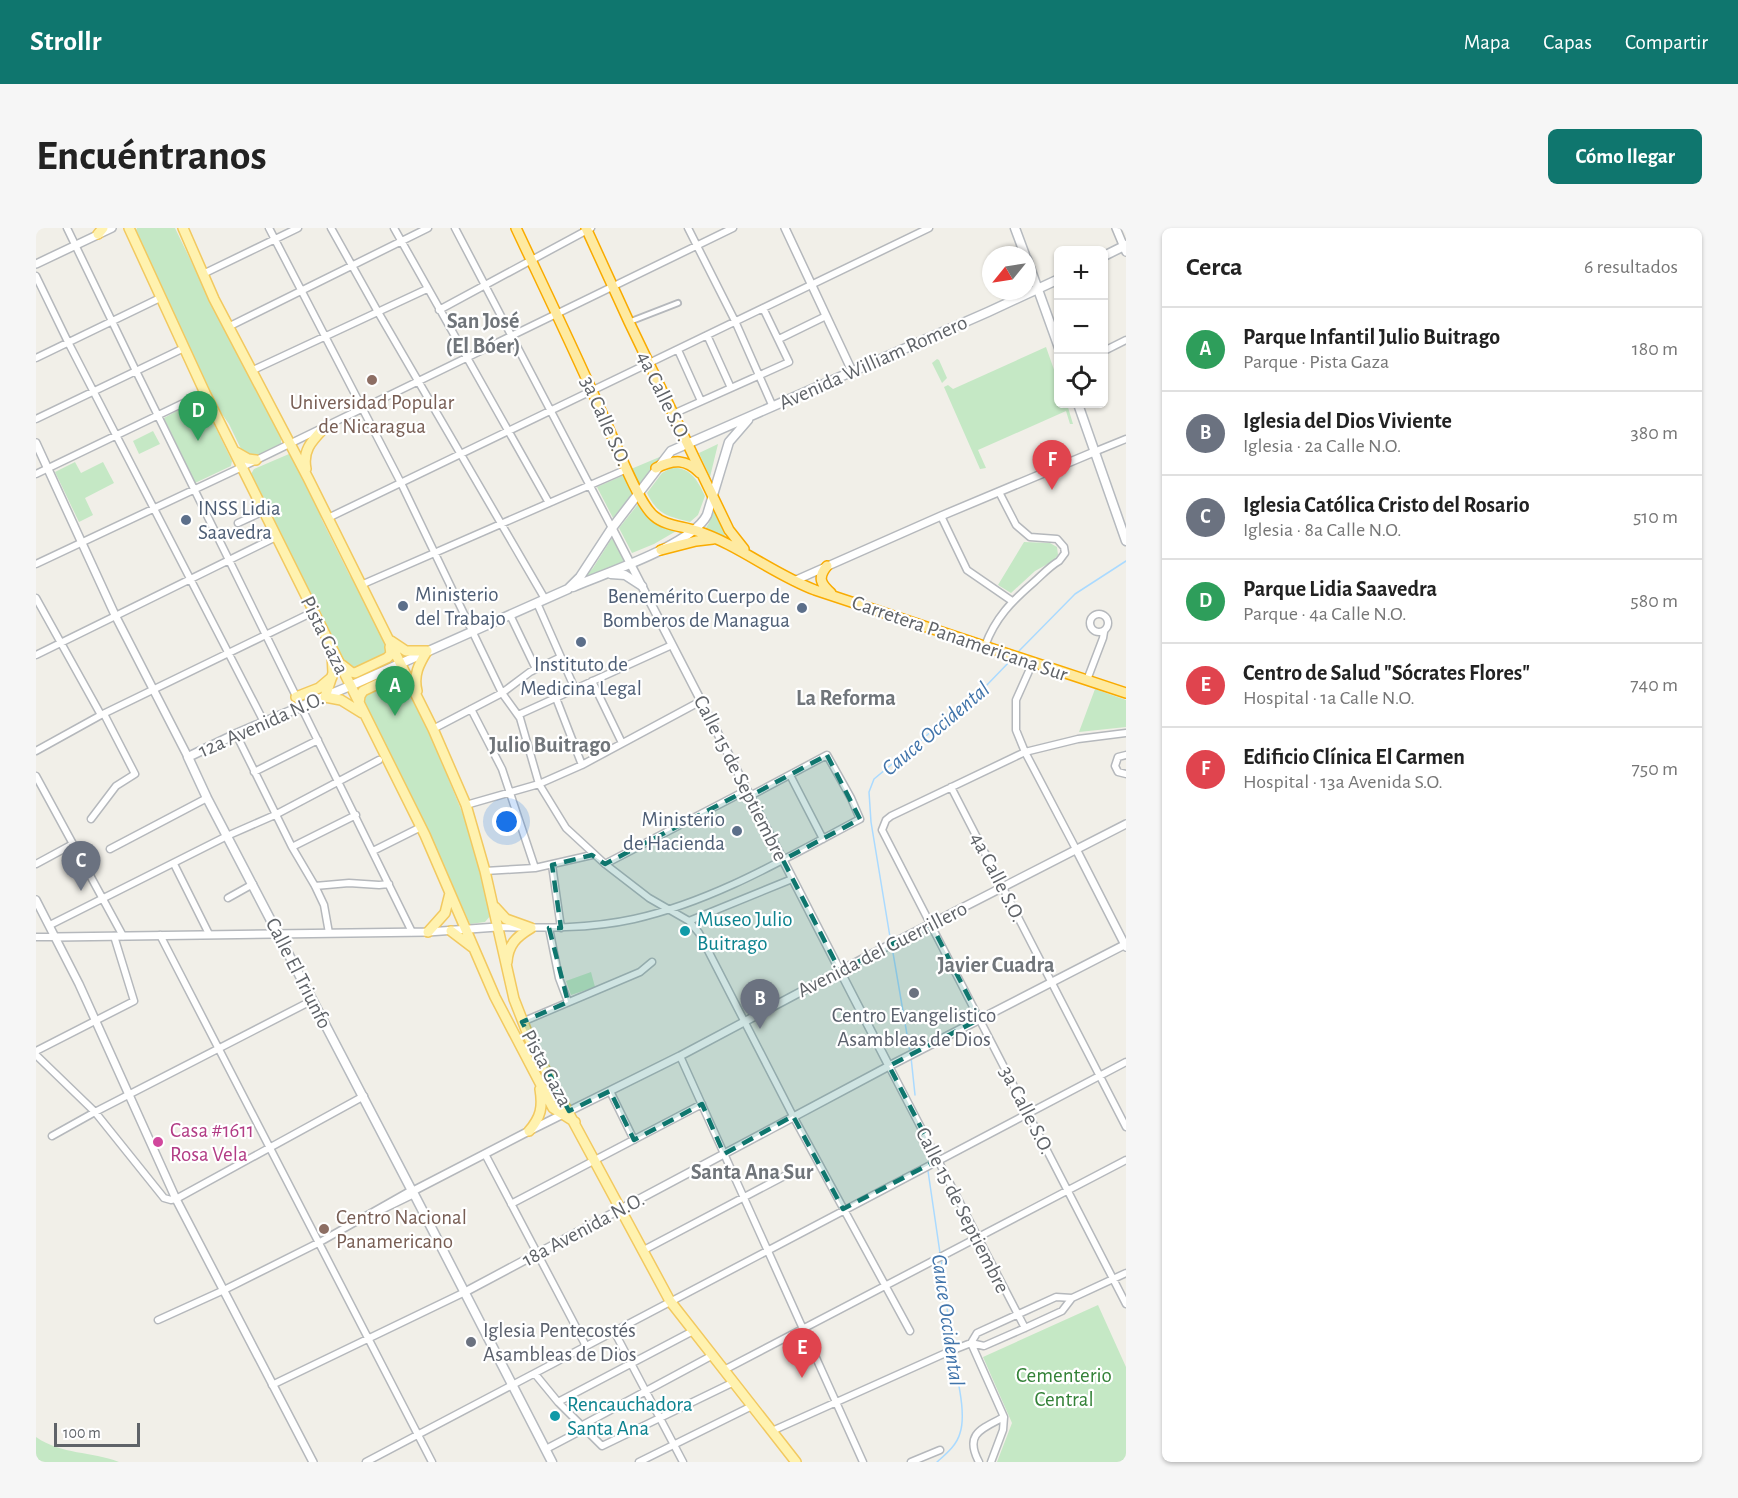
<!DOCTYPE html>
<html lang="es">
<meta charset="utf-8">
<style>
:root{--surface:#fff;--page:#f6f6f6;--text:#222;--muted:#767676;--line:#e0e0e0;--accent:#0f766e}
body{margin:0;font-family:"Alegreya Sans",sans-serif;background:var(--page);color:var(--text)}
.controls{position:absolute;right:18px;top:18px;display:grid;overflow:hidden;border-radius:9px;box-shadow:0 2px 4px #0004}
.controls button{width:54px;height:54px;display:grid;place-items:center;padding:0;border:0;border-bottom:2px solid var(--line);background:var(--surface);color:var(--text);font:30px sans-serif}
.compass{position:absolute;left:946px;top:18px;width:54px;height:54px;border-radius:50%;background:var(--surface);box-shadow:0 2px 4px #0004;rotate:240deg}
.scale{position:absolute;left:18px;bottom:15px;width:86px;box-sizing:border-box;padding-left:6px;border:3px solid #5f6368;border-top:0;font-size:16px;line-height:21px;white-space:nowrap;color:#5f6368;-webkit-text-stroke:4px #fff;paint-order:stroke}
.you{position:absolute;left:471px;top:594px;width:21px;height:21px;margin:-15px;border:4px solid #fff;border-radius:50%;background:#1a73e8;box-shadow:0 0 0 9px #1a73e833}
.badge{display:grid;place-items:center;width:39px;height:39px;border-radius:50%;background:var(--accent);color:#fff;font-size:20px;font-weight:700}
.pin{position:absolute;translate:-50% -50px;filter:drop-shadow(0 2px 3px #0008)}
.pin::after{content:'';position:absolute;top:32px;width:21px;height:18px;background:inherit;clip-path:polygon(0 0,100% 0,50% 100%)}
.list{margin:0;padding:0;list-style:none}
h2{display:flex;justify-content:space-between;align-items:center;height:78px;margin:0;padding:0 24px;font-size:26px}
h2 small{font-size:20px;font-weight:400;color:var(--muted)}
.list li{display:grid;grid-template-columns:39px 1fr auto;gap:18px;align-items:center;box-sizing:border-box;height:84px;padding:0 24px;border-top:2px solid var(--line)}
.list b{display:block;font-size:22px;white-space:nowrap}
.list p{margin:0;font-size:20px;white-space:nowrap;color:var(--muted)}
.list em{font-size:20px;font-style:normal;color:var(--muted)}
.icon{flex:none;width:33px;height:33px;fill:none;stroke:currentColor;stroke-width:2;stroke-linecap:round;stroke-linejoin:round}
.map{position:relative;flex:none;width:1090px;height:1234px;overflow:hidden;border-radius:9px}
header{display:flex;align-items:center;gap:36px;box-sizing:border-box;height:84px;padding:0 30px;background:var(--accent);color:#fff}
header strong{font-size:28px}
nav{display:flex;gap:33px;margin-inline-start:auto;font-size:21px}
.intro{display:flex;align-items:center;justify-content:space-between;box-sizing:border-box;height:144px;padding:0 36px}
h1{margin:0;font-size:42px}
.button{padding:15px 27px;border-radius:9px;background:var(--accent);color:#fff;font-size:21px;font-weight:700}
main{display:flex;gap:36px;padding:0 36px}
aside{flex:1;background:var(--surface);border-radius:9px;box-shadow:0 2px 4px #0004}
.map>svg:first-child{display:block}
.green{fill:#c5e8c5}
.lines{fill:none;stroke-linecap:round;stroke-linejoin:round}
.stream{stroke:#aadaff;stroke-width:1.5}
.pedestrian-casing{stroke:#b5b8bc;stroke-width:8}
.minor-casing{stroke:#b5b8bc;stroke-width:9}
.tertiary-casing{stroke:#b5b8bc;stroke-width:10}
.secondary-casing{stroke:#b6babf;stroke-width:11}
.primary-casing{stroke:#f2c960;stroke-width:12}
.trunk-casing{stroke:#f9ab00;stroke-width:12}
.pedestrian{stroke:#fff;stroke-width:4.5}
.minor{stroke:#fff;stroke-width:6}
.tertiary{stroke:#fff;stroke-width:7}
.secondary{stroke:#fff;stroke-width:8}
.primary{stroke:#fff2af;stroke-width:9}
.trunk{stroke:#feeaa1;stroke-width:9}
.marked{fill:#0f766e;fill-opacity:0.2;stroke:#0f766e;stroke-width:4.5;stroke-dasharray:12 8;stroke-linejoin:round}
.education-dot{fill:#8d6e63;stroke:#fff;stroke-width:2}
.service-dot{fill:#5c6f8a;stroke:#fff;stroke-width:2}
.culture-dot{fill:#0f9aa8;stroke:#fff;stroke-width:2}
.worship-dot{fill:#6b7280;stroke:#fff;stroke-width:2}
.hotel-dot{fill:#d1479c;stroke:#fff;stroke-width:2}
.labels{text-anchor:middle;stroke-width:4.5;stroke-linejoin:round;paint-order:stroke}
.street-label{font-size:21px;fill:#5f6368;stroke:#fff}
.education-label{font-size:21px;fill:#785e54;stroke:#fff}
.service-label{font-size:21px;fill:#4e5e75;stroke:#fff;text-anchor:start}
.culture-label{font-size:21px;fill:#0d838f;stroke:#fff;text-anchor:start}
.worship-label{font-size:21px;fill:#5b616d;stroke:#fff}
.hotel-label{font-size:21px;fill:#b23c85;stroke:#fff;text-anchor:start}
.park-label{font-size:21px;fill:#348238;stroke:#fff}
.neighbourhood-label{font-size:22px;font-weight:bold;fill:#70757a;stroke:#fff}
.water-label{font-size:22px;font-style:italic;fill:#4174aa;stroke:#fff}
</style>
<header>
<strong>Strollr</strong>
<nav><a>Mapa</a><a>Capas</a><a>Compartir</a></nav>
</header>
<div class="intro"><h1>Encuéntranos</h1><a class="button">Cómo llegar</a></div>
<main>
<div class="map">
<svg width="1090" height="1234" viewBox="0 0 1090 1234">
<rect width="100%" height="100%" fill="#f1efe8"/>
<path class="green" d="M101 0H139L188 101 245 207V216L228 226 218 229 205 221 193 196 176 172 99 4Z
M1010 119 1022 153 1023 176H1031L1037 196H1034L1030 183 942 222 950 240 944 241 908 159 912 157 917 161Z
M901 131 903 132 911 150 906 155 896 135Z
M161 172 167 174 196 233 195 238 159 255 128 190Z
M117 203 124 216 103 226 97 213Z
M682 216 674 249 663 225Z
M253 226 256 228 280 273 286 292 314 348 320 353 352 419 350 427C334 434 322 447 307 434L216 251 215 246 218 241Z
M626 228 603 257 595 241Z
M39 234 45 245 67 234 78 255 49 270 57 287 43 294 19 244Z
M635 240C654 238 662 253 669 268L662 287 654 294C631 288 622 287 611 265L626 245Z
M588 247 597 265 577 290 561 259Z
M603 275C613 296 621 296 642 302L618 316 596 325 583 300Z
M678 280 690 310 668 303 673 295Z
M576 310 588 333 546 351 557 340Z
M988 314 1014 315 1021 319 1022 327 1017 333 999 343 975 365 962 357Z
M360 450 367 454 394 506 431 596 455 687 449 694 434 696 392 604 326 472 328 466Z
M1059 461 1090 472V499L1043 504Z
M555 744 559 759 535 767 530 753Z
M1062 1077 1090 1139V1234H961L976 1195 947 1129Z
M0 1209C26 1227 55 1223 83 1234H0Z"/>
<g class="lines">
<path class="stream" d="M981 425 1039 366 1090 333
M855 715 835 594 833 564 838 551 948 460 976 431
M856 719 874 824
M875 829 879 867
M892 943 904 1025
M905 1030 916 1121
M901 1234C910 1226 921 1217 924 1205 931 1184 920 1147 917 1125"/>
<defs>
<path id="pedestrian" d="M593 94 642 75"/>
<path id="minor" d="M31 0 100 143 376 704
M233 0 365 255 466 465 484 490 503 556 530 600 569 636 613 670 653 693 663 705 757 888 874 1103
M295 0 342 84 509 371
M358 0 513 275
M419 0 576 300
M652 0 699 93 737 179
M167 46 262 0
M0 48 32 114 228 494
M403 82 555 0
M192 99 392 0
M671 107 695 160
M743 111 790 88
M642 122 665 173
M1068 123 1090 112
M0 130 124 70
M215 143 391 61
M637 186 753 134 727 80
M0 191 148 120
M1058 224 1090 211
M0 246 162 168
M905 288 931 342 976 373
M292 290 893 0
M202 295 228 283
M0 336 206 239 697 0
M325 357 591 241
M0 370 65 487
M501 375 539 461
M1054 395a9 9 0 1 1 18 0a9 9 0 1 1-18 0Z
M474 387 500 441
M949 418C959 390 976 373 998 354 1006 347 1014 338 1023 333L1029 325 1028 319 1021 311 994 309 980 297 963 264
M0 427 240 309
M997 434 980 472V502L989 524 1041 623
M1051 452 1067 410 1068 404
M556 453 586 515
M520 470 546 537
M435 481 466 541 499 640
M482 487 636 417
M397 501 466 465 494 444 525 429
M1090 505 1042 511 989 524 855 588 850 592 846 602 1090 1076
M200 506 256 619 279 658 288 677 293 705
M0 523 65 487 277 384
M1090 527 1082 529 1079 538 1082 544 1090 546
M218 544 282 512
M754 547 787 611
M0 548 87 708
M915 559 1090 899
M430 577 503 556 546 537 665 473
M55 591 80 558 99 546 68 486
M256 619 320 587
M74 621 171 570
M337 623 385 599
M0 636 37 616
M138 636 173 706
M569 636 711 562
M516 637 525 700
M449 643 499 640 556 627
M279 658 313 655 343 657 353 656
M192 670 217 656
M653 693 756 651
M14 697 191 608 239 587 343 532
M461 699C507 700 553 701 598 691 678 673 752 629 824 591L815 570 791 527 714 568
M513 700 523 750 532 774
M124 707 396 1234
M0 709H20
M486 794 604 744 616 734
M0 823 98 773 78 708
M0 827 59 884 128 970 135 972 140 971 328 868
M644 828 827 1234
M853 838 989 1100
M574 863 598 912
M16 908 59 884 277 772
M449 926 550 1118
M475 976 666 876
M333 988 376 967
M606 1023 754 945
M122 1092 188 1062 284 1014 374 963
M578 1103 647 1234
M935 1115 968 1189 967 1202 955 1234
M935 1115 941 1105 1020 1069 1036 1070
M688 1142 1090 932
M499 1146 522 1174 566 1218 698 1154
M236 1157 429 1064
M522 1174 657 1103
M545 1198 677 1127
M736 1203 912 1124 935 1115 948 1118 989 1100 1026 1083 1036 1070 1090 1045
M510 1221 548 1201
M330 1234 1090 834
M603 1234 716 1178
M875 1234 904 1222
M943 1234C928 1206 945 1201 968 1189"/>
<path id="tertiary" d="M749 0 816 143
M1080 0 1090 24
M0 36 76 0
M0 215 79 387 152 529
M576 300 853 838
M758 353 905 288 1058 224
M1041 623 1090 719
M0 672 43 756 140 971 277 1234
M20 709 392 704 461 699
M379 962 493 903 644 828 834 727 1090 596
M429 1064 853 838 1090 716"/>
<path id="secondary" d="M979 0 989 27
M1068 28 1090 17
M991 31 1023 120
M1042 176 1090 313
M575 346 589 347 606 358
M537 359C569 345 656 317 671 287L693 214 712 192
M375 961 171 570 152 529 200 506 314 458 532 361 544 349 576 300 635 223 952 84 1023 51
M378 966 516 1234"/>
<path id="primary" d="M93 0 169 165 389 607 459 769 517 880 539 894
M147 0 178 71 272 250 397 501 430 577 449 643 478 771 496 817 634 1073 760 1234
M62 6 67 0
M198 223 212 231 220 232
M270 241C266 221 277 212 290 198
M355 413 370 423H391
M296 427 297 445 289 469 305 472 326 485
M306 437 315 444 319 445 351 430 355 426 354 419
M381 463C377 447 383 436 391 423
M260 469 283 460 296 449
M323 475 324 468 327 463 352 451 360 449 374 455
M459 679 470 691 495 700
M415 703 436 719
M392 704 409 685 414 665
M471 734C472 717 480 709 495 700
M493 903C505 889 507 879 504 861"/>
<path id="trunk" d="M480 0C511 66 543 132 572 199 581 219 603 276 618 288 629 298 647 298 661 303 703 317 737 346 779 362L1090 465
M550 0 593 94 693 302 708 321
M620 240C638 231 650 231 664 245
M625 322 660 313 677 311
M791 338C781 350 785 356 795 365"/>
</defs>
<use href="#pedestrian" class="pedestrian-casing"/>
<use href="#minor" class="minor-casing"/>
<use href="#tertiary" class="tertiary-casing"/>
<use href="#secondary" class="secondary-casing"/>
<use href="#primary" class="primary-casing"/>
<use href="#trunk" class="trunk-casing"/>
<use href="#pedestrian" class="pedestrian"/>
<use href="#minor" class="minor"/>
<use href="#tertiary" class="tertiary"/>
<use href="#secondary" class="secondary"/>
<use href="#primary" class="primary"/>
<use href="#trunk" class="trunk"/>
</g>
<path class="marked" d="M791 527 824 591 747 632 804 743 895 696 944 791 853 838 902 932 807 981 757 888 688 926 666 876 598 912 574 863 533 883 486 794 532 774 513 700H525L516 637 556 627 569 636 711 562 714 568Z"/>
<g class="education-dot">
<circle cx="336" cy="152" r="6"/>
<circle cx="288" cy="1001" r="6"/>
</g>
<g class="service-dot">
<circle cx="150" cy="292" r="6"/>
<circle cx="367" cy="378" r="6"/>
<circle cx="766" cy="380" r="6"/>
<circle cx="545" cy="414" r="6"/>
<circle cx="701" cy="603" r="6"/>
</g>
<g class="culture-dot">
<circle cx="649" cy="703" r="6"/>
<circle cx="519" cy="1188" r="6"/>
</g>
<g class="worship-dot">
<circle cx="878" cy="765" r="6"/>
<circle cx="435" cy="1114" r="6"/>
</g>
<circle class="hotel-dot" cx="122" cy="914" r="6"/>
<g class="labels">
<g class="street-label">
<text transform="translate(837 134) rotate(-24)" y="7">Avenida William Romero</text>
<text transform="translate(628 168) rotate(64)" y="7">4a Calle S.O.</text>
<text transform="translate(570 193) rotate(66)" y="7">3a Calle S.O.</text>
<text transform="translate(289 407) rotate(64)" y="7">Pista Gaza</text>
<text transform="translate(924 410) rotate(19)" y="7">Carretera Panamericana Sur</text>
<text transform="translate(225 496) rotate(-24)" y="7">12a Avenida N.O.</text>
<text transform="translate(705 550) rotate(63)" y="7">Calle 15 de Septiembre</text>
<text transform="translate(962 649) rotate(63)" y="7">4a Calle S.O.</text>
<text transform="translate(846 721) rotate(-27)" y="7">Avenida del Guerrillero</text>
<text transform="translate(263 745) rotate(63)" y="7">Calle El Triunfo</text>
<text transform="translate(511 840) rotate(62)" y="7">Pista Gaza</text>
<text transform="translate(991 882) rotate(63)" y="7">3a Calle S.O.</text>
<text transform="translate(927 982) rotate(63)" y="7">Calle 15 de Septiembre</text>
<text transform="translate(547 1001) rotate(-28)" y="7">18a Avenida N.O.</text>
</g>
<g class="education-label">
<text x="336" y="181">Universidad Popular<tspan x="336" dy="24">de Nicaragua</tspan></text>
<text x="300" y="996" text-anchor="start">Centro Nacional<tspan x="300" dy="24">Panamericano</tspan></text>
</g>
<g class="service-label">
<text x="162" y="287">INSS Lidia<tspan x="162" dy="24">Saavedra</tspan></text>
<text x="379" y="373">Ministerio<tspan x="379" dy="24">del Trabajo</tspan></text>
<text x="754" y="375" text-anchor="end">Benemérito Cuerpo de<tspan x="754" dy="24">Bomberos de Managua</tspan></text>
<text x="545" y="443" text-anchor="middle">Instituto de<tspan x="545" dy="24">Medicina Legal</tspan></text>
<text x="689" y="598" text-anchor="end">Ministerio<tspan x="689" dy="24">de Hacienda</tspan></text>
</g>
<g class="culture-label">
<text x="661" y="698">Museo Julio<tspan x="661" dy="24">Buitrago</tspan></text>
<text x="531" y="1183">Rencauchadora<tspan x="531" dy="24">Santa Ana</tspan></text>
</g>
<g class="worship-label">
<text x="878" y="794">Centro Evangelistico<tspan x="878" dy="24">Asambleas de Dios</tspan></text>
<text x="447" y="1109" text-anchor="start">Iglesia Pentecostés<tspan x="447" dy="24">Asambleas de Dios</tspan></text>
</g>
<g class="hotel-label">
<text x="134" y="909">Casa #1611<tspan x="134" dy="24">Rosa Vela</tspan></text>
</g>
<g class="park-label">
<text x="1028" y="1154">Cementerio<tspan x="1028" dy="24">Central</tspan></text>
</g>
<g class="neighbourhood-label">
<text x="447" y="100">San José<tspan x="447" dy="25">(El Bóer)</tspan></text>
<text x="810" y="477">La Reforma</text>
<text x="514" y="524">Julio Buitrago</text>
<text x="960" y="744">Javier Cuadra</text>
<text x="716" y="951">Santa Ana Sur</text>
</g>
<g class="water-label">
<text transform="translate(899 500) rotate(-40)" y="8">Cauce Occidental</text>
<text transform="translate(913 1092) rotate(82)" y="8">Cauce Occidental</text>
</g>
</g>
</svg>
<div class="controls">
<button>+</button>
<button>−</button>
<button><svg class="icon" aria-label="locate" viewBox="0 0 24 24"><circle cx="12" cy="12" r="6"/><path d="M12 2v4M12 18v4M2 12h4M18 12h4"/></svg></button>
</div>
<svg class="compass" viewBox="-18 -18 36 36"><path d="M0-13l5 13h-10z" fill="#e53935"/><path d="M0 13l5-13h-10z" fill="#767676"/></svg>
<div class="scale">100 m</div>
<div class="you"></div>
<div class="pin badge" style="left:359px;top:488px;background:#2e9e5b">A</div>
<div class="pin badge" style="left:724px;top:801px;background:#6b7280">B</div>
<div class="pin badge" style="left:45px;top:663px;background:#6b7280">C</div>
<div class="pin badge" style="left:162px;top:213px;background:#2e9e5b">D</div>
<div class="pin badge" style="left:766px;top:1150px;background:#e0444e">E</div>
<div class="pin badge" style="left:1016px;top:262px;background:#e0444e">F</div>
</div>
<aside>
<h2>Cerca<small>6 resultados</small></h2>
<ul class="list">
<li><span class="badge" style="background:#2e9e5b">A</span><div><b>Parque Infantil Julio Buitrago</b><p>Parque · Pista Gaza</p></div><em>180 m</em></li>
<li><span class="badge" style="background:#6b7280">B</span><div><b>Iglesia del Dios Viviente</b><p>Iglesia · 2a Calle N.O.</p></div><em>380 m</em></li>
<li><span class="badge" style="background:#6b7280">C</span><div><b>Iglesia Católica Cristo del Rosario</b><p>Iglesia · 8a Calle N.O.</p></div><em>510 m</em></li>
<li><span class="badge" style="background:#2e9e5b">D</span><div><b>Parque Lidia Saavedra</b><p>Parque · 4a Calle N.O.</p></div><em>580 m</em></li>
<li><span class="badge" style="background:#e0444e">E</span><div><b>Centro de Salud &quot;Sócrates Flores&quot;</b><p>Hospital · 1a Calle N.O.</p></div><em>740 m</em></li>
<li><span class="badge" style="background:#e0444e">F</span><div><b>Edificio Clínica El Carmen</b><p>Hospital · 13a Avenida S.O.</p></div><em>750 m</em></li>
</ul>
</aside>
</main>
